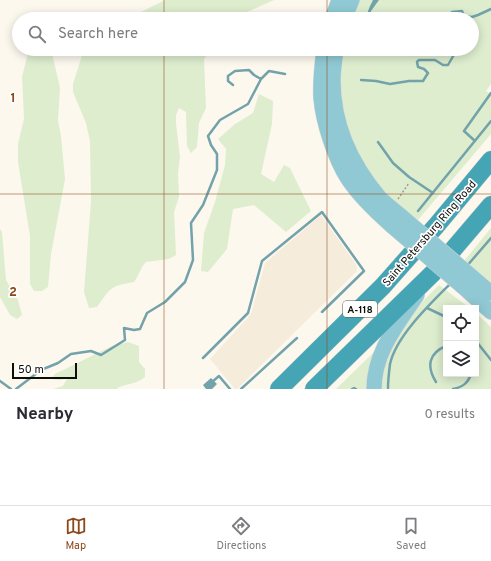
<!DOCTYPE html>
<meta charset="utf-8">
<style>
:root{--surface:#fff;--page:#f7f7f7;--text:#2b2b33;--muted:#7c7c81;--line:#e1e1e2;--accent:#8c481a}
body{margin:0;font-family:Overpass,sans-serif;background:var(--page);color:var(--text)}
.controls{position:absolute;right:12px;bottom:12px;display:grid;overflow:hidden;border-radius:0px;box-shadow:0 2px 10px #0003}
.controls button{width:36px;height:36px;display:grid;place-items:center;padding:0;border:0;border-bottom:1px solid var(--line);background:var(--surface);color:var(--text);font:20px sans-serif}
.scale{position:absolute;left:12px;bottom:10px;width:65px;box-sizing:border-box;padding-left:4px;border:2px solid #0f0d0a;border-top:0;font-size:11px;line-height:14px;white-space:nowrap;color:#0f0d0a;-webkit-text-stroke:3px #fff;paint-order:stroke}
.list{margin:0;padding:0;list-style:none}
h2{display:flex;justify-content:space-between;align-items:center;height:52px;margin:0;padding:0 16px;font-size:17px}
h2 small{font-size:13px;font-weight:400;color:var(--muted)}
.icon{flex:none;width:22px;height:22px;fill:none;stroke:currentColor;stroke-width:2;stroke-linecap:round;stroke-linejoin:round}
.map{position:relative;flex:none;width:491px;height:389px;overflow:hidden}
.search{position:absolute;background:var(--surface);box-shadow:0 2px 10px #0003;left:12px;right:12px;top:12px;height:44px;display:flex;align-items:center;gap:10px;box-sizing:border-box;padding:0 14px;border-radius:22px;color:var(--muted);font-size:15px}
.sheet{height:116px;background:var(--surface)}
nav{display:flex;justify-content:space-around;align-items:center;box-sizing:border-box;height:56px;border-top:1px solid var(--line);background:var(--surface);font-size:11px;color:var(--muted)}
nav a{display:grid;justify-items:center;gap:2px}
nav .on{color:var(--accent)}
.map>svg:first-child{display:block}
.built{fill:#f5ecdc}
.green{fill:#ddedce}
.water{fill:#72a2aa}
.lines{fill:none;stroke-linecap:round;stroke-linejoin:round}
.stream{stroke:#72a2aa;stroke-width:2.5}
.major-casing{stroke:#d9d8d8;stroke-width:16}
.highway-casing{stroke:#d9d8d8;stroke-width:19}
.path{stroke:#9f9b94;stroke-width:1.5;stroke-dasharray:2 2;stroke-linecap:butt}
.major{stroke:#90c9d3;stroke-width:15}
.highway{stroke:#46a5b5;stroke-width:18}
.major-bridge-casing{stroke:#d9d8d8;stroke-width:16;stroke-linecap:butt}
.major-bridge{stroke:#90c9d3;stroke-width:15}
.grid{fill:none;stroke:#8c481a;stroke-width:1;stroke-opacity:0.55}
.labels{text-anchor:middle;stroke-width:3.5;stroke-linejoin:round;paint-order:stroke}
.shield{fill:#fff;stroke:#575654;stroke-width:1}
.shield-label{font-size:10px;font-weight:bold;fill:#0f0d0a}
.street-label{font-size:11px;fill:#0f0d0a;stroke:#fff}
.grid-label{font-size:13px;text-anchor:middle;font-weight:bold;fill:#8c481a;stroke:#fff;stroke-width:3.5;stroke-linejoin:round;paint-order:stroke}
</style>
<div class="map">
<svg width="491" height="389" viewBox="0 0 491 389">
<rect width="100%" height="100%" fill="#fdf8ee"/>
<path class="built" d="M321 215 356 264 357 271 237 389H235L210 359 251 314 265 263Z"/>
<path class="green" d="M165 0H274L247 12 245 19H114L139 13Z
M358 0H491V84L486 91 491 95V134L418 220 405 210 401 213 364 170 339 107V49H472V19H349Z
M29 49H51L60 88 58 120 61 136 65 179 51 254 48 287 42 291H34L30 284V236L18 162V144L24 119 22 77Z
M84 49H211L204 59 206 108 199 123 197 147 191 153 187 146 186 112 179 108 176 115V124L180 157 178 173 179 197 174 212 176 255 169 259 146 262C140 268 139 276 134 282 109 286 111 288 97 307L89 308 84 292 91 202 90 141 86 123 73 92V84Z
M259 94 273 101 272 124 261 174 274 182 284 165 290 168 311 211 286 232 254 205 233 209 227 249 208 272 201 271 204 233 215 202 225 165 226 149 218 139 235 124 253 113Z
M491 228V288L464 261Z
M0 229 2 232 6 280 18 300 22 315 17 319 10 315 0 297Z
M439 285 470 308H446V374H476V313L491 327V389H379L381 376 392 339 418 306Z
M128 342 139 346V362L145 369V377C136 385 125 383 116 389H53L63 386 67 379 59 380 51 379 55 374 112 346Z
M373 353 367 389H336Z"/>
<path class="water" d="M373 0H379L371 11 369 19H365L370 6Z
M211 378 217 384 212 389H206L203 385Z"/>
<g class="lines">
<path class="stream" d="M450 19V15L452 12 462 11 464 16 472 17 478 15 491 9
M445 49H452
M361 80 376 81 390 84 409 81H423L428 73 424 69 418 67 417 62 419 60H435L443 65H448L456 51 455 49
M233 85 228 81V76L235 71 249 70 254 75 261 79
M475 141 464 131 491 93
M378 142 393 163 409 177 433 193
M418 211 491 121
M466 267 491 238
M427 308 446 317
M476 341 491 360
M203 358 248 313 262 261 322 212 364 271 322 312
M0 381 11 389
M212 382 219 376 230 389
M436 382C426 366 429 353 446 346
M388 388C388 380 389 372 390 364 396 336 431 303 451 283
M16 389 41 370 58 363 71 354 91 351 101 355 125 340 124 328 134 330 140 329 147 313 165 302 185 282 193 260 191 223 203 205 217 170V154L211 145 208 136 220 120 248 104 261 79 269 71 285 74
M241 389 297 338
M352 389 354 388 356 389
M453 389C463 387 468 383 471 374"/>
<defs>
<path id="major" d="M332 19 339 0
M344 19 352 0
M324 49C322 65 320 82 321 98 323 122 335 159 348 179 360 197 376 212 392 226
M336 49C335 59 333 70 333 80 333 124 351 164 380 198 386 204 394 210 401 216
M471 276 491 293
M462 286 491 312
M374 389C374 352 398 324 417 295"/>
<path id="highway" d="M279 389 383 286 436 226 491 160
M314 389 433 273 491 205"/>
</defs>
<use href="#major" class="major-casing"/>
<use href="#highway" class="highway-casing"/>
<path class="path" d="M398 199 409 183"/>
<use href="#major" class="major"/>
<use href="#highway" class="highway"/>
<defs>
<path id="major-bridge" d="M401 216 471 276
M392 226 462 286"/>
</defs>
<use href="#major-bridge" class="major-bridge-casing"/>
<use href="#major-bridge" class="major-bridge"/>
</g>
<path class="grid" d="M164 0V19M327 0V19M164 49V389M327 49V389M0 194H491"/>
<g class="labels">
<rect class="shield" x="343" y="301" width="34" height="16" rx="3"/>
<g class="shield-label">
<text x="360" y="313">А-118</text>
</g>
<g class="street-label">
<text transform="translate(429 233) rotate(-49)" y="4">Saint Petersburg Ring Road</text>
</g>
</g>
<g class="grid-label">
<text x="13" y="102">1</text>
<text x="13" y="296">2</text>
</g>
</svg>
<div class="controls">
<button><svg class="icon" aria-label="locate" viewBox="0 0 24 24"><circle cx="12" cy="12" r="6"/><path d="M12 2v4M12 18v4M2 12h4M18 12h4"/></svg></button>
<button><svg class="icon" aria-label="layers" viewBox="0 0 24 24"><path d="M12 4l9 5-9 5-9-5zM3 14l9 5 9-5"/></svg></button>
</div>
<div class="scale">50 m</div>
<div class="search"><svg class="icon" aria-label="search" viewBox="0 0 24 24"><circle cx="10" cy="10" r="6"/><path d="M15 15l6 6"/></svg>Search here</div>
</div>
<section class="sheet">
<h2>Nearby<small>0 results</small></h2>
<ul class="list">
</ul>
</section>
<nav>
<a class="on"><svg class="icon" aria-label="map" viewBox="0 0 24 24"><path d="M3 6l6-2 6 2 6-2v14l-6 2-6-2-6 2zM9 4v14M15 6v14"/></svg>Map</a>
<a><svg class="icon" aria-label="directions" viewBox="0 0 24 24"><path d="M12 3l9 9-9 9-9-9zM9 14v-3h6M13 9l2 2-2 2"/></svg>Directions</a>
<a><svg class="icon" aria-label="saved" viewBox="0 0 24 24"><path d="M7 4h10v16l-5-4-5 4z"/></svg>Saved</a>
</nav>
